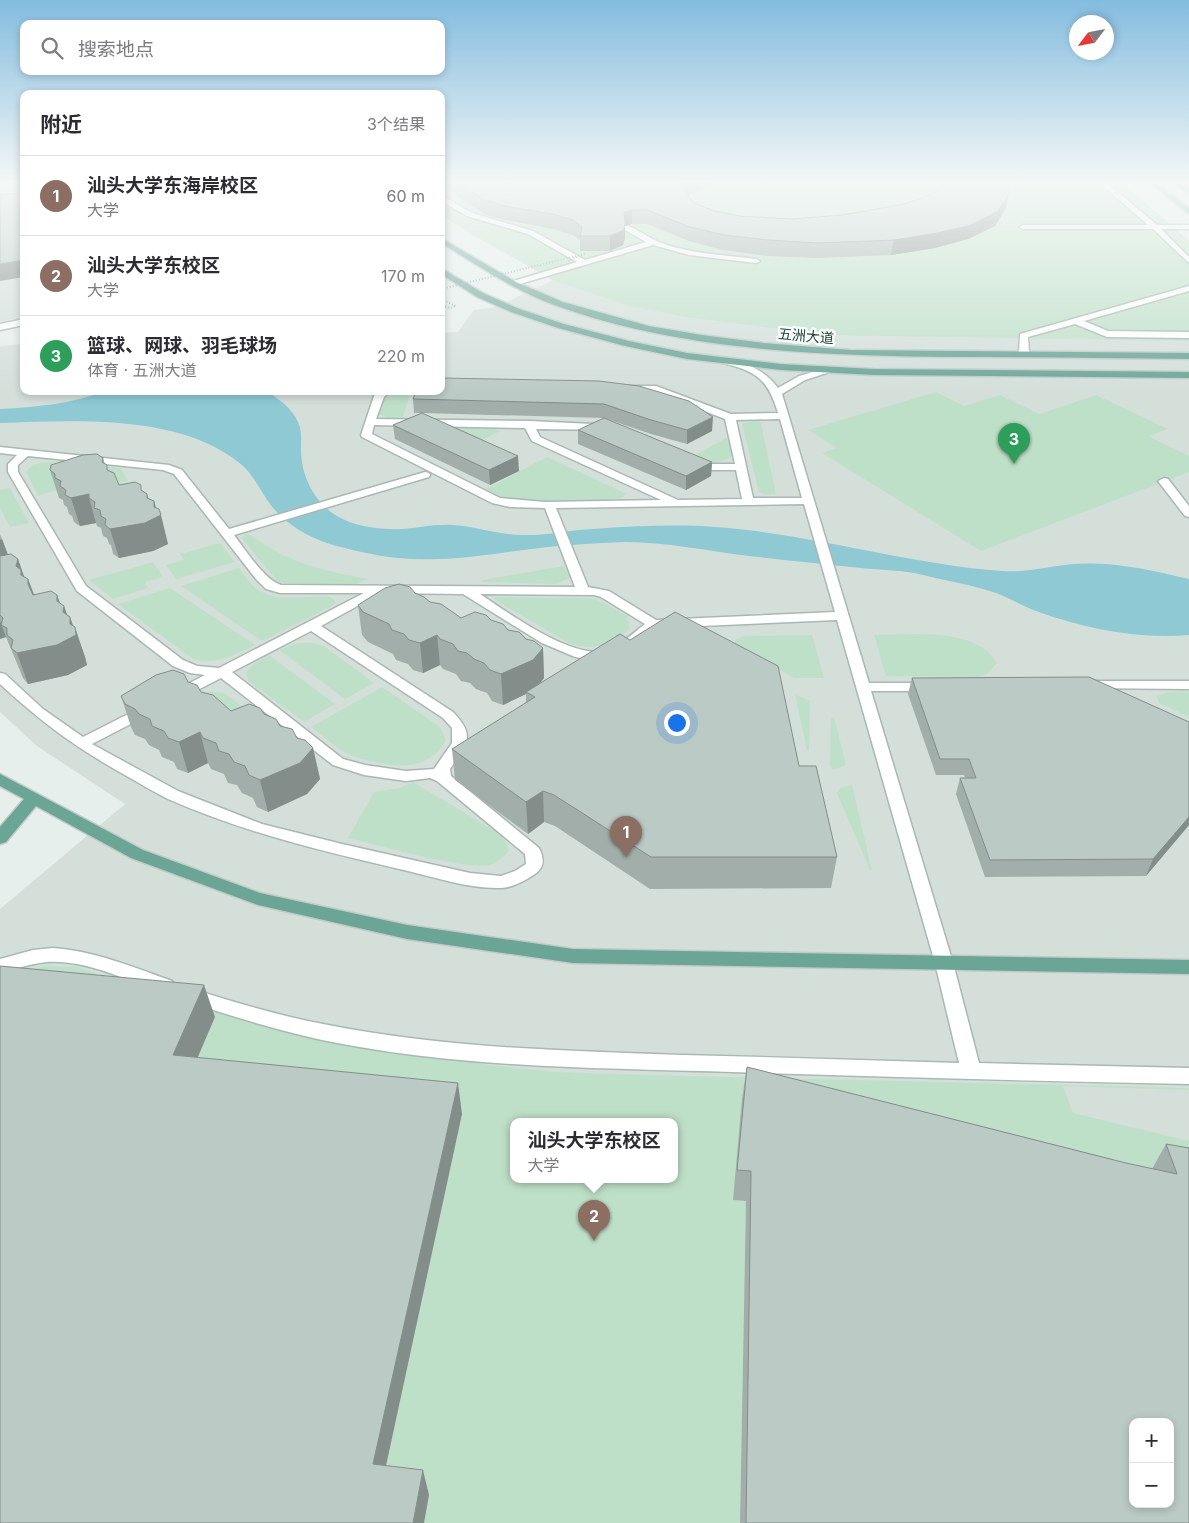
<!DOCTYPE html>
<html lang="zh">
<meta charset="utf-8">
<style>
:root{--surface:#fff;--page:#f7f7f7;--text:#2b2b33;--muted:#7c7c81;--line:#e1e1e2;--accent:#855347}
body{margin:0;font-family:Inter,"Noto Sans SC",sans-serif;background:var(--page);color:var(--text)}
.controls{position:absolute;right:15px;bottom:15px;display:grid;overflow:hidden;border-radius:10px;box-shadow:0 2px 8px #0003}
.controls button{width:45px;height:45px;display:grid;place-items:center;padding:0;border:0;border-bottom:1px solid var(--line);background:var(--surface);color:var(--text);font:25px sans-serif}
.compass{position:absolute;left:1069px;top:15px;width:45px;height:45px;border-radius:50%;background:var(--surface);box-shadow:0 2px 8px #0003;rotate:238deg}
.you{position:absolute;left:676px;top:722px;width:18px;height:18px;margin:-12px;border:4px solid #fff;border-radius:50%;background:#1a73e8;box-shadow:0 0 0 8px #1a73e833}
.badge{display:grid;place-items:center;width:32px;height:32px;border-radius:50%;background:var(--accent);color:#fff;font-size:16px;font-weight:700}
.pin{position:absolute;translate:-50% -41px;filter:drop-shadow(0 1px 2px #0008)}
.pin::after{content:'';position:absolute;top:26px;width:18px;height:15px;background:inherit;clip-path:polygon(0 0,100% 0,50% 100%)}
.popup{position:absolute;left:510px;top:1118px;width:168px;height:65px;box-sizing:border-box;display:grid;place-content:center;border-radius:10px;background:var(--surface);filter:drop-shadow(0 1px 4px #0005);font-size:16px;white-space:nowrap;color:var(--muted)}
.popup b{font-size:19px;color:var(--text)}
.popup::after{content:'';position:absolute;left:50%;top:100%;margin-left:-10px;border:10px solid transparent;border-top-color:var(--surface)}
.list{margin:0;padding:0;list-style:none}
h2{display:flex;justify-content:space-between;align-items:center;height:65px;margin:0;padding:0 20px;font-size:21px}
h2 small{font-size:16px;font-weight:400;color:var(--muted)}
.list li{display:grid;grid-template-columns:32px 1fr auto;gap:15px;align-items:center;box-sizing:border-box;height:80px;padding:0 20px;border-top:1px solid var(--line)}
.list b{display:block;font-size:19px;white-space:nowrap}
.list p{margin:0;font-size:16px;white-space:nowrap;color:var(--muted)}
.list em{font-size:16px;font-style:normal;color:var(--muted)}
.icon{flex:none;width:28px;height:28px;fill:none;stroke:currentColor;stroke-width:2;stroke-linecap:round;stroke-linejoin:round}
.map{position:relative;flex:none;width:1189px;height:1523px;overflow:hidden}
.search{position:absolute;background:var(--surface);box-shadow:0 2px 8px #0003;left:20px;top:20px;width:425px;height:55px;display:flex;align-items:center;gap:12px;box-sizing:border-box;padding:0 18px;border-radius:10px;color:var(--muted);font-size:19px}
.panel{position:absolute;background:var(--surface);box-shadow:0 2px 8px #0003;left:20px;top:90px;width:425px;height:305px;border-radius:10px}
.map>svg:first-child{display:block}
.built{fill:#d4dfda;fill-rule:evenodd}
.green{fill:#bfe0c8;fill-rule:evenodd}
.water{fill:#8ec9d4}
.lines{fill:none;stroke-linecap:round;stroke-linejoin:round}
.minor-casing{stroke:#a8b8b2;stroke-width:3}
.major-casing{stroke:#c2cac8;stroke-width:3}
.path{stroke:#86b3a5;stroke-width:2;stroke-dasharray:1 2;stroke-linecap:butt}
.minor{fill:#fff;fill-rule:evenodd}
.major{fill:#6aa596;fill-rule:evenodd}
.path-bridge{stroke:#86b3a5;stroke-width:2;stroke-dasharray:1 2;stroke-linecap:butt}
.wall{fill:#a1aea9}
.shaded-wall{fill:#838d89}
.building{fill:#bbcac4;stroke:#838d89;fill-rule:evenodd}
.labels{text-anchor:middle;stroke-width:5;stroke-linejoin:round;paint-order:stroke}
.far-street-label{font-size:14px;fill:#24423a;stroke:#f7fbf9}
</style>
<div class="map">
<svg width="1189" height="1523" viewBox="0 0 1189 1523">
<rect width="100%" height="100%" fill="#e6efeb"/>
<path class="built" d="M0 183H24V317L0 322Z
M441 183 1189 242V1523H0V909L125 804 37 746 0 712V346L24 344V391H441V333L458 332 474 310 496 307 553 280 479 239 441 215ZM514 1122H674V1180H514ZM1133 1422H1170V1504H1133Z"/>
<path class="green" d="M441 183H1123L1189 241V341L827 335 686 317 625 305 553 280 445 218 441 215Z
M395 391H411L402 420H390L378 413 383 398Z
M936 392 964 406 1000 395 1039 414 1096 395 1168 429 1148 436 1189 456V472L981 551 822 453 837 448 808 430Z
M760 419 776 494 766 495 759 492 742 424Z
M429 427 494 428 500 431 467 447Z
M728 437 733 455C718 466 707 463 690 458Z
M547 457 627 494 621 498 611 500 515 501 507 500 486 489Z
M47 462 121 468 128 481 113 485 63 488 38 496 26 472 33 465Z
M10 488 29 523 10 527 0 508V490Z
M247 533C291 564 316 569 368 579L356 584H285L278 582 244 541 242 537Z
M220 543 235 562 176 579 166 565 184 560 180 554Z
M153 562 163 577 145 582 148 588 113 599 89 580Z
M564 566 570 578 555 584 481 582 483 580Z
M239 568C244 575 250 584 257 589 278 604 308 594 331 597L336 602 332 606 262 641 181 586Z
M170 588 255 645C235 655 216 665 193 659L118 604Z
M494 597 590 598 598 600 627 616 630 628C613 647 592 651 569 643L495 600Z
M812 635 824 678H794L735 645V640L743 636Z
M874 635C909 635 976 626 997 663L987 674 978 677 886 676Z
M297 643H312L324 646 374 683 345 699 279 650Z
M269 655 335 704 304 722 248 681 246 672 254 664Z
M382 687 440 727 446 740C430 769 402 768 375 762 365 759 354 758 345 752 333 745 322 735 311 727Z
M202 691 224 693 262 721 244 731 196 694Z
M1168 692H1189V717L1159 703 1157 696Z
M795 694 810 701 809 751 807 750Z
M834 717 846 765 833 770 830 766 831 718Z
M413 782 500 834 507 844 509 851C504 857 497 863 490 865 469 871 374 844 348 838L374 792 399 788Z
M852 785 872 871 870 870 837 793 840 788Z
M47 966 78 967 185 1006 489 1065 557 1072 645 1075 1189 1088V1090L1063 1086 1073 1113 1189 1141V1181L733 1200 746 1201 740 1523H424L381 1489 185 1087 214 1017 17 971ZM514 1122H674V1180H514Z"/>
<path class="water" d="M105 391H266C279 399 292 408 298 422 302 431 301 438 301 447 300 473 314 503 337 516 355 527 382 530 402 529 419 528 435 524 452 525 476 526 498 535 522 535 546 536 570 530 593 529 634 526 675 524 716 527 812 534 906 564 1002 571 1026 573 1050 566 1073 564 1113 561 1151 570 1189 579V635C1137 639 1085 629 1036 611 1022 606 1010 598 996 593 973 585 947 581 923 575 903 570 881 570 861 568 824 564 786 560 749 556 708 551 666 542 625 542 594 543 562 545 531 549 492 554 453 561 413 559 390 558 367 554 345 548 313 541 281 524 264 495 257 484 251 473 242 465 180 413 75 421 0 423V409C36 407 71 404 105 391Z"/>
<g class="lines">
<defs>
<path id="minor" d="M1100 183H1107L1157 225H1189V229H1161L1189 257V263L1153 229H1023L1019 227 1023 225H1148Z
M441 195 472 213 533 231 585 260 646 242 625 230V226H628C639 230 649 238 659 242 689 254 724 255 756 259L760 261 756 263 689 255 653 245 513 286 509 284 510 282 577 262 528 234 467 216 441 201Z
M1189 286V291L1084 321 1108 331 1189 332V338L1107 337 1075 324 1028 337 1029 353 1024 356 1019 353 1020 334Z
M24 319V325L0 330V324Z
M726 358C748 364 765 370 778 388L799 376 831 367 836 370 805 380 782 394 869 683H931L936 684 938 687 936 690 931 691H871L953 963 979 1063 1189 1068V1084C1037 1081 884 1077 732 1072 595 1068 457 1068 322 1040 276 1030 231 1016 186 1001L183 996 186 991 192 989C235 1002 279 1016 323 1024 442 1048 563 1051 683 1055 775 1057 867 1060 959 1063L935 963 837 620 656 628 623 652 594 660 575 657 542 643 463 594 381 593 321 626 453 712C477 737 466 744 450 769L451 776 539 848C544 858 545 867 535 874 526 880 512 888 501 888 470 889 437 878 408 871 326 852 245 833 168 799 156 793 144 786 132 779 81 751 43 724 0 684V673L5 674 43 709 83 737 142 707H152L154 710 152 713 92 744 178 791 262 824 342 844 470 873 501 876 515 871 526 864 525 854 437 781 430 778 406 781 364 775 333 765 221 678 184 697H174L172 694 174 691 205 675 190 673 173 666 77 591 8 472V464L17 455 0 453V447L169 465 182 470 229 529 425 472 429 473 430 475 429 477 234 535C245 549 264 580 281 585L575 587 545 508 510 507 492 503 362 437 361 435 374 396 379 391H390L384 397 376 419 530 421 614 425V429L610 430 536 429 540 437 678 500 742 499 736 470H711L689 464 688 462 693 459 711 464H735L725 419 655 392H629L624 389 629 386H656L731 414 778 413C768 379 756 371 723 363L721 361ZM780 419 802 498H753L736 420ZM374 425 525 428 532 441 661 500 545 502 500 498 372 434ZM28 456 163 470 174 474 256 579 266 589 280 593H364L219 668 197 666 183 660 86 586 18 472V465ZM804 504 835 612 656 620 609 591 588 587 556 508ZM480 594 594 595 601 597 645 624C632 634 619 647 603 651 570 658 507 612 480 594ZM311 631 443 718 452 728V743L434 769 406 771 365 765 343 759 232 672Z
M1164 478 1168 479 1189 506V517L1185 516 1158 481Z
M1086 681H1189V689L1081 688 1079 685Z
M53 948C95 951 133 967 172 981L175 986 172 991 166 993C127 981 87 959 46 962 30 964 15 969 0 973V959L33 950Z"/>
<path id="major" d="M1150 183H1157L1189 208V214Z
M1174 183H1181L1189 189V194Z
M441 238 516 282 563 302 649 326 702 335 764 343 851 350 1189 353V359C1112 358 1034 357 957 357 825 356 682 351 557 306 515 291 479 266 441 243Z
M441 268 483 293 517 308 564 324 629 341 687 353 781 364 874 369 1189 372V378L874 375 781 370 687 359 625 346 558 328 511 312 477 297 441 274Z
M0 774 143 850 260 893 407 925 573 949 1189 960V974L573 963 407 939 258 905 131 858 36 806 6 842 0 844V827L24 799 0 786Z"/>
</defs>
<use href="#minor" class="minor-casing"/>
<use href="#major" class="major-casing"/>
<path class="path" d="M441 299 456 306 450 308 441 305"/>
<use href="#minor" class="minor"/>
<use href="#major" class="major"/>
<path class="path-bridge" d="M568 261 577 257
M441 289 585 254"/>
</g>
<path class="wall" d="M446 183H719L698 190 688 196 694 203 715 211 739 216 792 219 843 215 904 204 925 197 940 189 943 186 939 183H1007L1006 208 995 226 968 239 935 248 891 255 817 258 767 256 723 250 689 241 647 224H632L625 226V238L623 245 610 251H580V240L573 235 552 229 506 220 486 215 471 205 458 196Z
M599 381 712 431 687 444 651 434 604 418 423 413 519 471 490 485 395 439 393 425 422 413H414L413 399Z
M578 430 712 462 711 476 686 490 578 444Z
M103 458 105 464 108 470 119 485 142 490 149 499 154 501 168 544 153 551 119 558 113 554 111 545 109 544 107 538 103 536 101 528 97 526 96 523 80 526 74 522 72 516 69 514 67 507 64 505 63 500 59 498 50 470Z
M0 534 8 555 18 559 24 577 28 579 34 594 57 595 60 603 64 606 67 615 70 617 85 657 87 665 68 675 28 684 23 678 6 637 0 639Z
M415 593 430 602 461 618 491 620 543 648 544 678 540 683 799 766 837 857 831 888 650 889 555 826 544 822 528 834 455 780 452 749 526 703V694L503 705 492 701 487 693 476 689 470 683 461 681 456 674 443 669 440 665 423 673 413 670 408 664 396 660 393 654 368 642 362 635 358 605Z
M912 678 1189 722V825L1146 876 985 877 956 794 960 778H965L964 775H936L908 694Z
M188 682 201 692 231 711 264 714 313 748 320 779 307 794 268 812 257 807 253 798 242 793 237 785 228 783 224 774 211 769 208 763 188 773 177 769 174 762 162 757 159 750 149 745 145 739 135 735 131 727 121 696Z
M747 1067 1126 1163 1152 1169 1166 1144 1189 1148V1523H740L746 1201 733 1200 742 1099Z"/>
<path class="shaded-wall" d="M688 183H719L698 190 684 199 685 185Z
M1009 193 1006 208 995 226 968 239 935 248 891 255 894 240Z
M632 210V224L625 226V238L623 245 610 251V236L624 212Z
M24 260V277L0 281V264Z
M713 417 712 431 687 444V430Z
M518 456 519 471 490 485 489 470Z
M712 462 711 476 686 490V476Z
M89 494V498L96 523 80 526 71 498Z
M147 494 154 519V501L158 517 161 515 168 544 153 551 119 558 110 529 147 498Z
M2 539 13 568 0 571V540Z
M18 559 28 588V589L16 566Z
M28 579 39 609 28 584Z
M57 595 63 612 64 606 70 623V617L76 635 75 627 85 657 87 665 68 675 28 684 17 653 57 601Z
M0 621 6 637 0 639Z
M437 635 440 665 423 673 420 643Z
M543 648 544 678 535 690 526 692V694L503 705 501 674Z
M200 732 208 763 188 773 179 742Z
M313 748 320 779 307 794 268 812 260 780Z
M543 791 544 822 528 834 526 802Z
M1189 817V825L1146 876 1153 859Z
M204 985 215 1017 185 1087 173 1055Z
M458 1083 462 1114 381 1489 373 1464Z
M423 1470 429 1495 424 1523H413Z"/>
<path class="building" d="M458 183H688L685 185V193L694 203 715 211 739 216 792 219 843 215 904 204 925 197 940 189 946 183H1007L1009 193 998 211 971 225 937 233 894 240 818 243 768 240 724 235 690 227 647 210H632L624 212 625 223 624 230 610 236H580L582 227 573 220 552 214 505 206 485 200 470 191Z
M24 192V260L0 264V195Z
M441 378 599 381 639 386 689 401 713 417 687 430 651 420 604 404 413 399 416 391H441Z
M422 413 518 456 489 470 393 425Z
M604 418 712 462 686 476 578 430Z
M97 454 103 458 102 462 107 465V470L114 473 119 485 135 482 141 485V490L147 494V498L154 501V507L159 509 161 515 145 523 110 529 105 525 106 519 101 516 100 510 94 508 95 502 89 498V494L71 498 65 495 66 490 60 486 61 481 55 478V474L50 470 51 465 83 455Z
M11 554 18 559 16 566 21 570V575L28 579V584L33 595 51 591 57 595V601L64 606 63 612 70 617V624L75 627 76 635 57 645 17 653 11 648 13 640 7 635V628L1 625 3 618 0 615V556Z
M399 584 410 587 415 593 424 597 430 602 441 604 461 618 475 612 486 615 491 620 503 624 508 630 519 632 526 639 534 641 543 648 533 660 501 674 490 670 484 663 474 659 467 653 458 651 453 644 440 639 437 635 420 643 409 640 404 634 392 630 389 624 363 612 358 605 385 588Z
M675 612 778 666 799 766H816L837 857H651L554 795 543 791 526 802 452 749 535 697 526 692 620 634 630 640Z
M173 670 184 674 188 682 197 685 201 692 213 695 231 711 249 704 260 708 264 714 276 719 280 726 292 729 297 738 305 740 313 748 300 763 260 780 249 775 245 766 234 762 229 754 219 751 216 743 203 738 200 732 179 742 168 738 164 731 152 726 150 719 139 714 135 709 125 704 121 696 156 675Z
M1089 677 1189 722V817L1153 859 990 860 960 778H976L969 759H940L912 678Z
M0 966 204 985 173 1055 458 1083 373 1464 423 1470 413 1523H0Z
M747 1067 1126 1163 1177 1174 1166 1144 1189 1148V1523H746L751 1171 737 1170ZM1133 1422H1170V1504H1133Z"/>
<linearGradient id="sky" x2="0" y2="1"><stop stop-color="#84bce0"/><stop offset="0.46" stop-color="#f4f8f6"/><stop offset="1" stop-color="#f4f8f6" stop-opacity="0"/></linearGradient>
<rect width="1189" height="396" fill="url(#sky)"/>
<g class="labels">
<g class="far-street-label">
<text transform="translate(806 336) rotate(5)" y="5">五洲大道</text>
</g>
</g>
</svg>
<div class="controls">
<button>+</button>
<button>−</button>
</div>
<svg class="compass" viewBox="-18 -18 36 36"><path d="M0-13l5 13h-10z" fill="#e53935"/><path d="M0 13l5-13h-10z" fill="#7c7c81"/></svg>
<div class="you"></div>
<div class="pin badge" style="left:626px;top:857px;background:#8d6e63">1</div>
<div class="pin badge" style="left:594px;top:1241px;background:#8d6e63">2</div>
<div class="popup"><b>汕头大学东校区</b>大学</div>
<div class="pin badge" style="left:1014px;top:464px;background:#2e9e5b">3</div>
<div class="search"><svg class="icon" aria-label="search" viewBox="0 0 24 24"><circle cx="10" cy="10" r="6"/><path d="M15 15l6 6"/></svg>搜索地点</div>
<section class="panel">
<h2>附近<small>3个结果</small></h2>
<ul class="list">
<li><span class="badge" style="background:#8d6e63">1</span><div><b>汕头大学东海岸校区</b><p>大学</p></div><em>60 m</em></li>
<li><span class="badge" style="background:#8d6e63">2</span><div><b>汕头大学东校区</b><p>大学</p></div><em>170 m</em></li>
<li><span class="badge" style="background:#2e9e5b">3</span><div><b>篮球、网球、羽毛球场</b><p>体育 · 五洲大道</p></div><em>220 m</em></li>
</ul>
</section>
</div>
